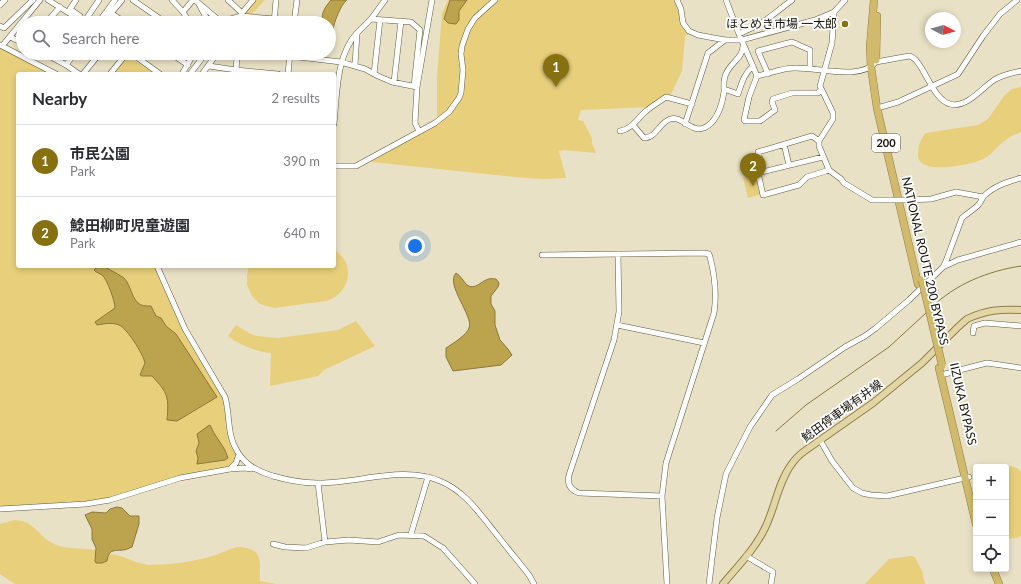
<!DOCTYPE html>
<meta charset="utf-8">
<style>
:root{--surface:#fff;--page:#f7f7f7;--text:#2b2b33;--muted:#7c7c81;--line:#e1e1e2;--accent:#877010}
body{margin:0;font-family:Lato,"Noto Sans JP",sans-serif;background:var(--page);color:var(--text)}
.controls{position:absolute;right:12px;bottom:12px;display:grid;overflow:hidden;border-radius:4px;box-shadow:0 2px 6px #0003}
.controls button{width:36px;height:36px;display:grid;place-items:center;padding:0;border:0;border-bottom:1px solid var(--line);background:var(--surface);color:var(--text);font:20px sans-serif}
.compass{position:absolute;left:925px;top:12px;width:36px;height:36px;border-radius:50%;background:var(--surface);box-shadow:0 2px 6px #0003;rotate:96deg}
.you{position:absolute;left:415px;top:246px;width:14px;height:14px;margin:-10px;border:3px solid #fff;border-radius:50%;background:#1a73e8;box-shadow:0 0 0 6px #1a73e833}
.badge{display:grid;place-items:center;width:26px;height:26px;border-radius:50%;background:var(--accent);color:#fff;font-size:13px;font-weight:700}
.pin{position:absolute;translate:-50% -33px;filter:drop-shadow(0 1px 2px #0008)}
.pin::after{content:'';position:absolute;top:21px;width:14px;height:12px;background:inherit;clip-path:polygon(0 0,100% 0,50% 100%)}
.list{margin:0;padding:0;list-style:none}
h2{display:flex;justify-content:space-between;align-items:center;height:52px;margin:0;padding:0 16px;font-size:17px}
h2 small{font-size:13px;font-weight:400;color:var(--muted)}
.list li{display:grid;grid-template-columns:26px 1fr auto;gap:12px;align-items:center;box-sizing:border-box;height:72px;padding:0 16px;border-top:1px solid var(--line)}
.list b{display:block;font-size:15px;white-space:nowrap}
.list p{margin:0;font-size:13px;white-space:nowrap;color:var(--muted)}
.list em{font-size:13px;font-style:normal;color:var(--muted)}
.icon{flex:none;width:22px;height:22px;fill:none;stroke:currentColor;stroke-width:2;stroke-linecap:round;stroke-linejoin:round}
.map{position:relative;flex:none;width:1021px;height:584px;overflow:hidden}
.search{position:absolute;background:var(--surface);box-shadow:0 2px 6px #0003;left:16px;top:16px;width:320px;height:44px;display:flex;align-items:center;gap:10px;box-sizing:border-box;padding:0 14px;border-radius:22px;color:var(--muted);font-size:15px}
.panel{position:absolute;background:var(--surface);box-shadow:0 2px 6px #0003;left:16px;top:72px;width:320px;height:196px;border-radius:4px}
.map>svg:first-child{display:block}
.green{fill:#e7cf7c}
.water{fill:#bca44e;stroke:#8a7839}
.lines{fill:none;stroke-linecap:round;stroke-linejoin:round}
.stream{stroke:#8a7839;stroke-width:1}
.minor-casing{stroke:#605940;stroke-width:6}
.major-casing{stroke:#8f7f48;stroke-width:8}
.highway-casing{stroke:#8f7f48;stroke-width:8}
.minor{stroke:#fff;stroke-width:5}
.major{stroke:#e3d6a6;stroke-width:6}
.highway{stroke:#d1ba6b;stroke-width:7}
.minor-bridge-casing{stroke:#605940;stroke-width:6;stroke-linecap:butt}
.highway-bridge-casing{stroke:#8f7f48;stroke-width:8;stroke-linecap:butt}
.minor-bridge{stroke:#fff;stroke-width:5}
.highway-bridge{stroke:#d1ba6b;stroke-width:7}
.poi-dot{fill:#877010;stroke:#fff;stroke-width:1.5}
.labels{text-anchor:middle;stroke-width:3.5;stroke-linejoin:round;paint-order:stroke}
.shield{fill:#fff;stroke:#5a5852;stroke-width:1}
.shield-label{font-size:11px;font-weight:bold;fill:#141108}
.poi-label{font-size:12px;fill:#141108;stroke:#fff;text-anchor:end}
.street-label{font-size:12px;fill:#141108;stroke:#fff}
</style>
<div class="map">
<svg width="1021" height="584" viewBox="0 0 1021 584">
<rect width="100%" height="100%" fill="#e9e1c5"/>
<path class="green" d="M255 0H265L250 16 244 14Z
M448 0H675L679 5 683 27 689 34 685 36 682 71 670 96 648 107 581 110 578 120 583 121 592 138V143L596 153 564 150 559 151 566 178 542 179 514 177 372 162 373 159 437 125V77L442 13Z
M0 47 52 74H18V266H155L184 331 223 396 237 454 234 463 229 467 110 498 89 501 0 507Z
M127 57H130L155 74H114Z
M1021 87V132C1016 134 1011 136 1007 139 998 145 991 156 981 160 969 165 918 176 918 155 918 145 920 140 926 133L978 125 988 119 1004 96 1012 89Z
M757 174 762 194 748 198 743 178Z
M334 250C357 263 350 294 326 301L274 308 260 304 252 296 247 285V275L249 266H334Z
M356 321 375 346 324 370 318 376 270 386 271 353C255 351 241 346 228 336L236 325 249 333 257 336 278 338 338 330Z
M1003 464 1017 468 1021 472V536L1016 538 1006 539V467H990Z
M14 520C35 520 38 537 54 544 64 549 77 548 87 549 99 550 111 553 123 557 131 560 140 564 149 565 168 565 191 562 209 557 218 555 230 548 238 547 244 547 254 549 257 554 262 561 259 573 260 581L276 584H15L0 574V524Z
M911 556 915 557 922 571 925 584H865L889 559Z"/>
<path class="water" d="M331 0H347C341 4 334 22 333 30H329V23H322C322 11 324 9 331 0Z
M450 0H467L459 11V20L456 24 448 23 444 19Z
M102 266C104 266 123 277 124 278 131 285 132 301 141 305 144 306 148 306 151 306L156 316 161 318 166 326 176 334 217 397 177 421 167 420C169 397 168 393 152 376H142L140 375 145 363C143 354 127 328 119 325 112 322 103 324 97 325L95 322 115 308C115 301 107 279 102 275 99 273 97 273 94 270L96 268Z
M456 273C461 276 463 281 467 285 475 291 482 280 489 279 491 278 494 279 496 279L499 283 498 287 491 296V304L495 311V325L500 340 508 349 512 355 501 365 453 371 446 357V348C452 344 467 335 469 328 474 316 445 285 456 273Z
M210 425 214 433 225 450 228 458 225 460 197 464 198 458 196 451 199 443 197 434 208 426Z
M117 507 122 508 130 516H139V524L132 547C129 548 126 550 123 550 113 551 109 549 107 561L102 563H96L95 561 96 548 92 539V529L85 515 92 512 106 513 110 509Z"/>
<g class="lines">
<path class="stream" d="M931 308C955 284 988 271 1021 266
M776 431 806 405 889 347 926 313"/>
<defs>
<path id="minor" d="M48 0 85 23
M76 0 70 9 80 16
M133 0 166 23
M172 0 183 12 190 23
M195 0 221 22
M228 0 242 13
M677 0 681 9 683 23 689 31 698 35 725 40H742L815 20 834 12 845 0
M726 0 739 34 757 76C769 74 782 68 794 68 817 67 860 81 876 62L909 56C923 58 931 99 950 104 966 109 982 88 994 80 1002 75 1012 73 1021 71
M199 4 209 23
M0 5 5 0
M183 12 193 0
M834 12 832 43 820 86 833 113V119L819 141V146L829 170 841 179 844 183 872 200H891
M111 13 126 23
M241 16 274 19
M371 19 385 0
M84 22 99 0
M46 23 60 7
M73 23 77 18
M98 23 115 0
M103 23 122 0
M217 23 241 16 242 13 253 0
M274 23 276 0
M294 23 297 0
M0 26 4 28 33 0
M739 34 762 23 792 0
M10 37 23 43
M0 45 56 74
M2 46 40 0
M44 53 66 65 79 74
M129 53 138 58 160 74
M170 53 188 65
M213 53 221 56 230 57 261 56H290L341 62 365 69 378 76 392 82 417 87
M66 65 75 53
M355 65 357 33 371 19 411 22 420 30 414 86
M209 66 236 70 278 74
M236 70 237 57
M83 74 100 53
M110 74 127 53
M182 74 194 53
M190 74 206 53
M202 74 216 55
M288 74 290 53
M374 74 380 20
M768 74 758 51 792 42 810 50V68
M757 76 749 97 744 120 745 121H760L775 110 772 102 773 99 792 93H818L821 89
M394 82 401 21
M724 89 738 94C742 82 744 74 753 66
M881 107 898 102 954 76 958 74 983 36 1000 14 1017 0
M334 124C337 95 336 55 357 33
M685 124 708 53 725 40
M633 125 644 138C656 138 659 123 670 119 682 115 691 133 704 128 717 122 722 105 724 92 724 86 723 79 726 74 730 63 743 58 743 46
M419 131 415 123 417 87 432 0
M620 131C632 129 637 119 645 112 652 106 659 102 666 97L692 104
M784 144 789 165
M823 157 758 173 763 195 799 185 807 177 829 170
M334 166H356L435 123 449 112 459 98 461 93 463 70 461 54 462 46 468 29 475 18 495 0
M763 172 758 152 812 136 819 141
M909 200 931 199 956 192 983 197
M618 254 619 312 614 340 569 475C567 484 570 490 579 493L662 496
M542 255 704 253 709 254 710 257C715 276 717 293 714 313L666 463 662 496 667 584
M157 266 185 329 225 397C230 413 227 431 234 445 242 463 254 470 273 476 287 480 302 483 317 483 356 484 403 465 440 481 465 491 480 514 497 535 507 548 518 561 529 575L534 584
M943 267 958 260 1021 242
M617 325 704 343
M973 333 974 326 985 323 1021 326
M945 374 975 366 987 363 1021 368
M820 440 832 461 853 488 862 493 871 495 887 496 969 477
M231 469 244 468 252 469
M318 483 325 542
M0 509 86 504 110 500 180 478 230 469 236 463 239 454
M411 534 428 477
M273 544 285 547 306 548 325 542 349 540 378 542 399 535 424 536 443 548 475 584
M746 556 773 572 771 584
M709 584 717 518 726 474 750 427 772 395 798 379 845 347 865 336 876 328 909 300 943 267 946 261 962 218C967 213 974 210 979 204 981 202 982 198 984 196 994 186 1007 182 1021 178"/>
<path id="major" d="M723 584C738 566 755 549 765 528 775 508 778 483 791 465 795 459 800 454 806 450L873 403 922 363 958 327 967 319C986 310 1000 309 1021 310"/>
<path id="highway" d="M874 0 870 47 871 67 877 108 918 284
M876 60 877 16
M939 368 976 524
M993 569 999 584"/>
</defs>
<use href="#minor" class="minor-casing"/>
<use href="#major" class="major-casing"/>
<use href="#highway" class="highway-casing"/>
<use href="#minor" class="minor"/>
<use href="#major" class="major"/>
<use href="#highway" class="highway"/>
<defs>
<path id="minor-bridge" d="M891 200H909"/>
<path id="highway-bridge" d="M922 280 942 365"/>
</defs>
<use href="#minor-bridge" class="minor-bridge-casing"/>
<use href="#highway-bridge" class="highway-bridge-casing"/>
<use href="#minor-bridge" class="minor-bridge"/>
<use href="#highway-bridge" class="highway-bridge"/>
</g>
<circle class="poi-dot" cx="845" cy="24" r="4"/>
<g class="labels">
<rect class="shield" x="872" y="134" width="28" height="18" rx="3"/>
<g class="shield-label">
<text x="886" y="147">200</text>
</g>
<g class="poi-label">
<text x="837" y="28">ほとめき市場 一太郎</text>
</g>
<g class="street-label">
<text transform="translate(925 261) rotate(77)" y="4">NATIONAL ROUTE 200 BYPASS</text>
<text transform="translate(963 404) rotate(77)" y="4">IIZUKA BYPASS</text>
<text transform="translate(842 411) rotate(-36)" y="4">鯰田停車場有井線</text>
</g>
</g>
</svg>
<div class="controls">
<button>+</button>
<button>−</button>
<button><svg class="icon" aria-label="locate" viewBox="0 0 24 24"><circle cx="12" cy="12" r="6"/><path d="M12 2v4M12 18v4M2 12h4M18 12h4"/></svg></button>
</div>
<svg class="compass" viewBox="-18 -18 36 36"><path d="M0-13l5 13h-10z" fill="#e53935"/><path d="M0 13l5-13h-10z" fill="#7c7c81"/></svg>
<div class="you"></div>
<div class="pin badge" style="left:556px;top:87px">1</div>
<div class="pin badge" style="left:753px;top:186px">2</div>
<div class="search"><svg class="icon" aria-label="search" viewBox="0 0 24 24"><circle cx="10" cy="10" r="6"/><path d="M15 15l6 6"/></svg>Search here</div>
<section class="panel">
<h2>Nearby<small>2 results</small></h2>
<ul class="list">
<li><span class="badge">1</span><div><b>市民公園</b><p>Park</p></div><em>390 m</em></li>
<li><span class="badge">2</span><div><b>鯰田柳町児童遊園</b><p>Park</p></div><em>640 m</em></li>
</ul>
</section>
</div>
